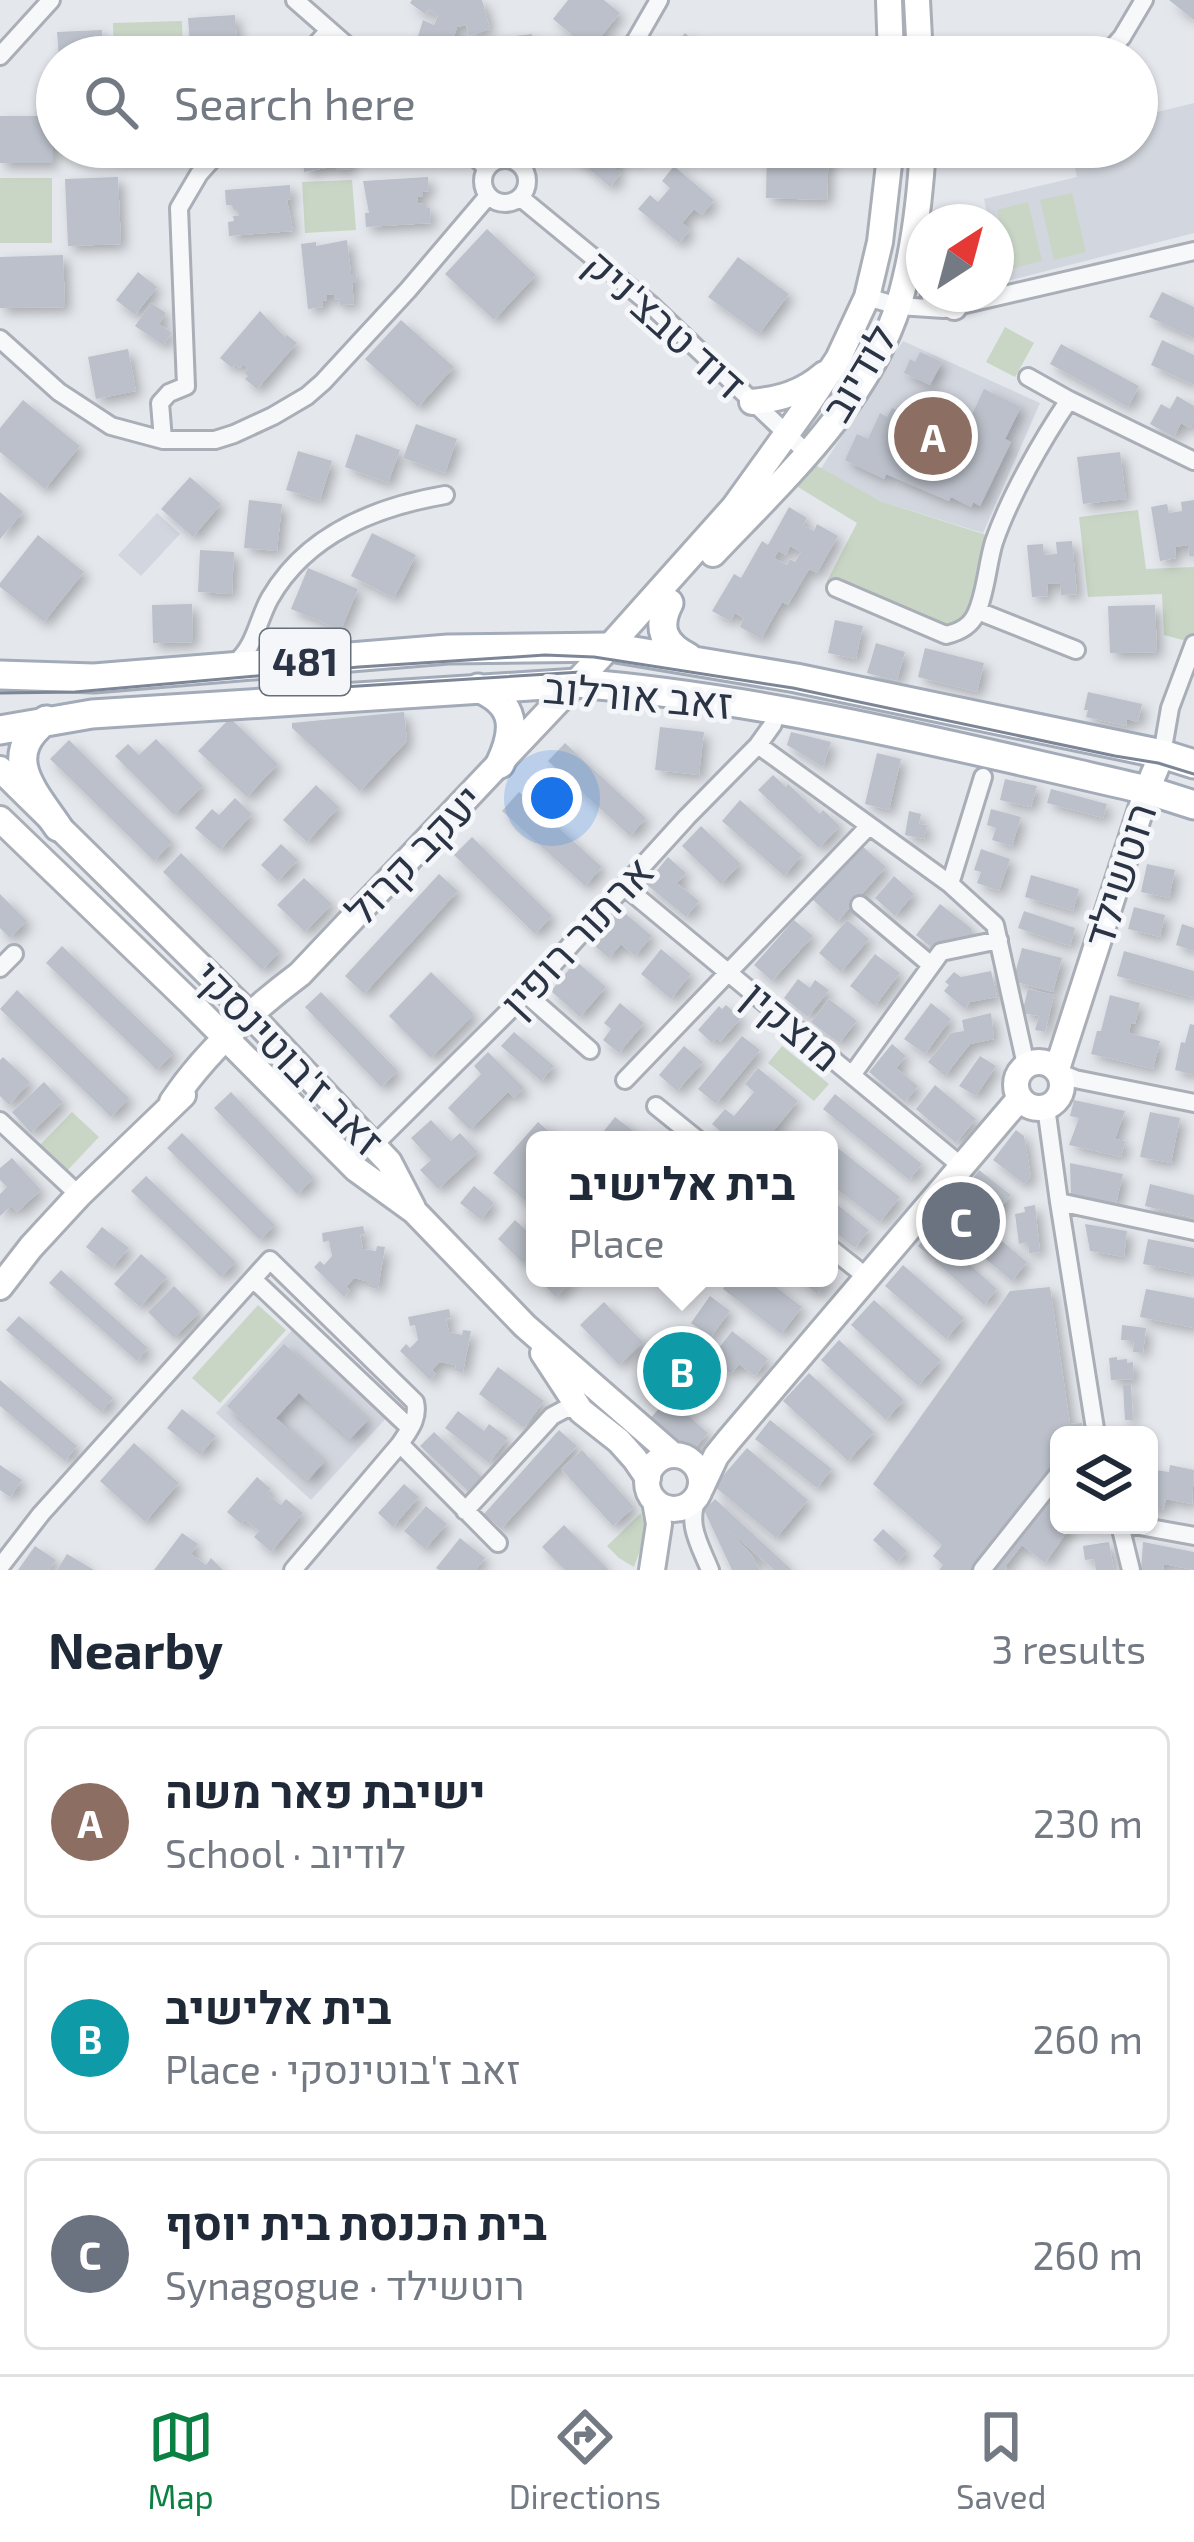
<!DOCTYPE html>
<meta charset="utf-8">
<style>
:root{--surface:#fff;--page:#f2f2f3;--text:#1f2937;--muted:#747a83;--line:#e0e1e3;--accent:#0b8043}
body{margin:0;font-family:"Exo 2",Heebo,sans-serif;background:var(--page);color:var(--text)}
.controls{position:absolute;right:36px;bottom:36px;display:grid;overflow:hidden;border-radius:18px;box-shadow:0 3px 9px #0004}
.controls button{width:108px;height:108px;display:grid;place-items:center;padding:0;border:0;border-bottom:3px solid var(--line);background:var(--surface);color:var(--text);font:60px sans-serif}
.compass{position:absolute;left:906px;top:204px;width:108px;height:108px;border-radius:50%;background:var(--surface);box-shadow:0 3px 9px #0004;rotate:36deg}
.you{position:absolute;left:552px;top:798px;width:42px;height:42px;margin:-30px;border:9px solid #fff;border-radius:50%;background:#1a73e8;box-shadow:0 0 0 18px #1a73e833}
.badge{display:grid;place-items:center;width:78px;height:78px;border-radius:50%;background:var(--accent);color:#fff;font-size:39px;font-weight:700}
.pin{position:absolute;translate:-50% -50%;border:6px solid #fff;box-shadow:0 3px 12px #0006}
.popup{position:absolute;left:526px;top:1131px;width:312px;height:156px;box-sizing:border-box;display:grid;place-content:center;border-radius:18px;background:var(--surface);filter:drop-shadow(0 3px 9px #0005);font-size:39px;white-space:nowrap;color:var(--muted)}
.popup b{font-size:45px;color:var(--text)}
.popup::after{content:'';position:absolute;left:50%;top:100%;margin-left:-24px;border:24px solid transparent;border-top-color:var(--surface)}
.list{margin:0;padding:0;list-style:none}
h2{display:flex;justify-content:space-between;align-items:center;height:156px;margin:0;padding:0 48px;font-size:51px}
h2 small{font-size:39px;font-weight:400;color:var(--muted)}
.list li{display:grid;grid-template-columns:78px 1fr auto;gap:36px;align-items:center;box-sizing:border-box;height:192px;margin:0 24px 24px;padding:0 24px;border:3px solid var(--line);border-radius:18px}
.list b{display:block;font-size:45px;white-space:nowrap}
.list p{margin:0;font-size:39px;white-space:nowrap;color:var(--muted)}
.list em{font-size:39px;font-style:normal;color:var(--muted)}
.icon{flex:none;width:66px;height:66px;fill:none;stroke:currentColor;stroke-width:2;stroke-linecap:round;stroke-linejoin:round}
.map{position:relative;flex:none;width:1194px;height:1570px;overflow:hidden}
.search{position:absolute;background:var(--surface);box-shadow:0 3px 9px #0004;left:36px;right:36px;top:36px;height:132px;display:flex;align-items:center;gap:30px;box-sizing:border-box;padding:0 42px;border-radius:66px;color:var(--muted);font-size:45px}
.sheet{height:804px;background:var(--surface)}
nav{display:flex;justify-content:space-around;align-items:center;box-sizing:border-box;height:168px;border-top:3px solid var(--line);background:var(--surface);font-size:33px;color:var(--muted)}
nav a{display:grid;justify-items:center;gap:6px}
nav .on{color:var(--accent)}
.map>svg:first-child{display:block}
.built{fill:#d2d6de}
.green{fill:#c9d6c5}
.building{fill:#bbc0ca;fill-rule:evenodd;filter:url(#shadow)}
.lines{fill:none;stroke-linecap:round;stroke-linejoin:round}
.street-casing{stroke:#a9aeb7;stroke-width:22}
.secondary-casing{stroke:#a9aeb7;stroke-width:30}
.primary-casing{stroke:#a3abb8;stroke-width:33}
.street{stroke:#f7f8fa;stroke-width:16}
.secondary{stroke:#fff;stroke-width:24}
.primary{stroke:#fff;stroke-width:27}
.tram{stroke:#7d8696;stroke-width:3}
.labels{text-anchor:middle;stroke-width:10;stroke-linejoin:round;paint-order:stroke}
.shield{fill:#f4f6f9;stroke:#676e7b;stroke-width:3}
.shield-label{font-size:39px;font-weight:bold;fill:#2b3445}
.street-label{font-size:42px;fill:#2b3445;stroke:#f4f6f9}
</style>
<div class="map">
<svg width="1194" height="1570" viewBox="0 0 1194 1570">
<defs>
<filter id="shadow"><feDropShadow dx="5.5" dy="5.5" stdDeviation="6" flood-color="#0004"/></filter>
</defs>
<rect width="100%" height="100%" fill="#e4e7ec"/>
<path class="built" d="M1194 103V233L1003 282 996 252V222H989L984 199 1077 177 1070 147H1137V117Z
M903 341 1040 403 983 533 880 501 820 470Z
M157 513 180 534 141 576 118 555Z
M293 1329 388 1416 311 1500 216 1413Z"/>
<path class="green" d="M182 21 183 57H114L113 23Z
M0 178H52V243H0Z
M352 180 356 230 305 233 302 182Z
M1072 193 1086 252 1054 260 1040 200Z
M1028 202 1042 261 1010 269 997 210Z
M1005 327 1034 343 1015 377 986 362Z
M803 458 880 501 996 538 978 611 959 632 826 583 857 523 785 479Z
M1138 510 1146 569 1194 567V643L1164 635 1162 594 1088 597 1079 517Z
M782 1046 829 1084 814 1101 768 1063Z
M72 1112 99 1137 65 1173 38 1147Z
M258 1305 286 1330 220 1403 192 1378Z
M641 1513 646 1533 634 1567 619 1558 607 1546Z"/>
<path class="building" d="M412 0H482L490 29 469 36 466 25 457 27 454 37 465 40 458 57 440 52 438 57 421 50 423 46 416 43 423 20 434 25 438 16 429 9 425 14 410 3Z
M568 0H604L620 13 590 50 553 19Z
M1169 0H1194V20Z
M235 15 238 57H191L188 18Z
M102 30 103 57H59L57 32Z
M685 33 702 48 695 57H664Z
M532 34 534 57H499L498 38Z
M0 116H52L53 163H0Z
M109 147H184V156L110 157Z
M302 147H349L350 169 336 170V166L304 172Z
M573 147H643L632 159 624 152 613 167 621 173 610 187 569 152Z
M767 147H829L827 200 766 198Z
M674 166 714 200 702 215 694 209 682 223 690 230 679 243 638 209 650 195 658 202 670 188 662 181Z
M118 177 121 244 68 246 65 179Z
M428 177 429 191 423 192V196L417 197 418 204 424 203V208H430L431 223 366 227 365 213H369L363 181Z
M290 185 291 199 287 200 293 231 229 236 228 222 234 221 233 216H239V209H233L232 205H226L225 190Z
M487 229 536 275 494 320 445 274Z
M347 240 351 274H356L357 283H352L354 304 340 305 339 299 334 300V294L327 295V300L322 301 323 307 308 309 301 244 316 242V246Z
M63 255 65 307 0 308V257Z
M738 257 789 294 759 334 708 297Z
M138 272 157 287 135 315 116 300Z
M1162 292 1194 307V338L1149 317Z
M151 303 166 313 159 324 172 333 163 345 135 326Z
M260 311 285 337 287 335 297 343 257 389 245 379 248 376 244 372 248 369 243 364 240 368 235 364 232 368 220 358Z
M401 320 454 367 418 407 365 359Z
M1162 340 1194 355V385L1151 365Z
M1061 344 1139 386 1128 407 1050 364Z
M128 349 136 391 96 399 88 357Z
M920 352 942 362 930 385 904 373 910 359 915 362Z
M984 389 1021 407 1005 439 1011 442 980 506 973 502 971 507 951 497 949 501 886 474 884 479 845 460 857 434 868 439 880 413 887 417 892 408 925 424 911 453 942 468 947 456 938 451 945 437 958 444Z
M1177 396 1194 406V421L1190 428 1181 423 1174 437 1150 424 1161 404 1170 409Z
M23 400 80 446 45 489 0 452V428Z
M416 424 457 439 445 473 403 458Z
M356 434 400 450 388 483 345 467Z
M298 451 332 461 320 500 286 490Z
M1120 452 1126 499 1083 504 1077 457Z
M190 477 221 504 193 537 161 509Z
M0 492 23 512 0 539Z
M249 500 282 504 277 551 244 548Z
M1194 500V556H1189L1188 545 1175 547 1176 558 1160 561 1151 507 1167 504 1169 513 1182 511 1181 502Z
M789 507 807 518 803 525 814 531 817 524 838 536 817 573 809 569 788 605 782 602 761 639 740 627 744 618 735 613 730 621 712 611 734 574 741 578 762 541 768 545ZM790 546 801 552 795 562 790 559 787 565 774 558 778 551 786 555Z
M372 533 416 555 394 598 351 576Z
M38 535 84 572 44 622 0 587V583Z
M1072 541 1077 594 1061 595 1060 583 1047 584 1048 596 1032 597 1027 545 1043 544 1044 555 1057 554 1056 542Z
M200 550 234 552 232 594 198 592Z
M308 568 358 589 341 630 291 609Z
M192 604 193 642 153 643 152 605Z
M1155 605 1157 652 1110 653 1108 606Z
M835 620 863 626 856 659 828 653Z
M876 643 905 652 897 681 867 673Z
M925 648 984 663 977 692 918 677Z
M1088 692 1142 704 1138 722 1127 719 1126 726 1086 717 1088 710H1084Z
M404 712 407 741 360 791 292 728V723Z
M230 718 278 764 247 797 198 751Z
M660 727 704 732 699 775 655 770Z
M791 732 831 742 823 767 787 745Z
M156 739 203 786 174 815 115 756 128 744 139 755Z
M69 740 172 842 154 861 50 759Z
M565 743 646 818 630 836 548 761Z
M877 753 901 759 889 810 865 804Z
M773 775 786 787 788 784 820 814 823 810 840 826 819 848 758 790Z
M1005 779 1037 786 1031 807 1000 800Z
M316 785 339 807 307 842 283 820Z
M1051 789 1107 804 1103 818 1047 803Z
M519 792 602 867 585 886 502 811Z
M235 798 252 814 220 850 195 828 212 809 219 815Z
M740 800 802 855 784 876 722 821Z
M991 809 1021 817 1012 846 992 840 996 828 987 825Z
M909 811 921 814 919 824 927 825 924 839 905 835Z
M701 826 741 864 721 884 682 846Z
M472 837 552 916 535 934 454 855Z
M281 844 298 860 278 881 261 865Z
M861 845 886 867 837 922 812 899Z
M981 849 1010 859 999 891 977 883 981 872 974 870Z
M181 853 280 951 262 970 163 872Z
M668 857 686 873 677 883 699 901 686 917 646 884Z
M1147 864 1175 870 1169 898 1141 892Z
M439 874 458 891 364 994 345 976Z
M1031 875 1079 889 1073 911 1025 897Z
M894 876 914 894 895 916 875 898Z
M304 878 332 904 305 932 277 905Z
M0 894 27 921 10 938 0 928Z
M940 904 971 928V936L930 946 916 935Z
M1134 907 1165 915 1160 937 1128 929Z
M619 908 652 936 635 956 621 944 609 958 590 942Z
M1024 911 1075 928 1070 946 1018 928Z
M794 920 813 936 772 981 754 965Z
M847 920 869 939 841 972 819 953Z
M1182 924 1194 928V951L1176 945Z
M62 946 174 1053 157 1070 46 963Z
M1022 948 1062 958 1053 992 1013 981Z
M661 949 691 974 671 999 641 974Z
M1124 951 1194 971V998L1117 976Z
M875 954 900 973 875 1006 850 986Z
M576 961 606 987 580 1017 551 991Z
M991 971 997 997 970 1002 965 1009 944 991 949 985 945 982 954 972 961 977Z
M431 972 474 1014 431 1058 389 1016Z
M798 979 810 988 815 980 829 990 808 1017 784 998Z
M1028 989 1054 995 1045 1032 1035 1030 1039 1016 1022 1013Z
M17 990 129 1098 111 1117 0 1009Z
M321 992 398 1071 381 1087 305 1007Z
M1110 995 1140 1003 1135 1024 1131 1023 1129 1033 1160 1041 1153 1069 1091 1054 1097 1031H1101Z
M829 999 857 1021 839 1043 811 1022Z
M620 1003 644 1023 619 1053 603 1040 611 1029 604 1023Z
M931 1003 951 1019 925 1054 904 1039Z
M726 1005 741 1018 720 1042 716 1038 712 1043 698 1030 719 1006 722 1009Z
M991 1013 994 1039 970 1044 945 1076 928 1062 951 1033 964 1031 962 1020Z
M1190 1024 1194 1025V1075L1175 1070 1181 1042 1185 1043Z
M514 1032 554 1066 541 1081 501 1046Z
M742 1036 760 1050 716 1104 698 1089Z
M892 1044 906 1056 896 1068 918 1086 905 1102 869 1072Z
M684 1046 703 1062 677 1091 659 1075Z
M488 1052 524 1088 514 1098 508 1092 470 1130 448 1108 481 1074 474 1066Z
M980 1056 996 1066 976 1096 959 1086Z
M3 1057 30 1082 9 1105 0 1096V1060Z
M758 1068 798 1101 766 1140H731L712 1124 725 1109 734 1116 754 1092 745 1084Z
M44 1082 63 1102 31 1133 12 1112Z
M935 1085 976 1119 956 1143 916 1109Z
M231 1092 314 1178 297 1194 214 1108Z
M835 1094 922 1164 909 1180 823 1109Z
M1074 1100 1125 1111 1115 1139 1125 1141 1121 1157 1069 1145 1079 1118 1070 1116Z
M1150 1112 1180 1118 1171 1163 1140 1157Z
M615 1117 645 1140H597Z
M431 1120 451 1141 460 1133 478 1152 438 1189 420 1170 431 1160 411 1138Z
M538 1122 559 1140H535V1209L493 1173Z
M1016 1130 1024 1136 1031 1177 1024 1184 993 1160Z
M182 1133 275 1225 260 1240 167 1148Z
M829 1141 900 1197 880 1222 829 1183Z
M12 1158 41 1190 17 1212 11 1206 0 1216V1194L7 1187 0 1180V1168Z
M1070 1163 1123 1174 1116 1204 1071 1195Z
M979 1170 1011 1195 996 1214 964 1190Z
M146 1176 236 1262 221 1277 131 1191Z
M1150 1184 1194 1195V1218L1145 1206Z
M474 1186 494 1203 481 1220 460 1203Z
M829 1198 869 1230 855 1248 829 1227Z
M952 1198 985 1225 970 1244 937 1217Z
M1035 1205 1040 1252 1029 1253 1028 1242 1019 1244 1015 1214 1025 1212 1024 1207Z
M515 1220 535 1239V1251L523 1263 498 1239Z
M1085 1224 1127 1231 1124 1257 1090 1251Z
M363 1226 365 1234 360 1235 363 1249 376 1251 377 1246 385 1247 378 1289 369 1287 370 1282 354 1278 346 1287 350 1290 344 1297 314 1267 320 1261 324 1265 332 1256 329 1241 323 1242 322 1233Z
M102 1227 129 1248 112 1268 86 1247Z
M932 1231 997 1289 984 1305 918 1246Z
M997 1237 1027 1262 1012 1281 982 1256Z
M1148 1239 1194 1248V1274L1143 1264Z
M141 1254 167 1277 140 1307 114 1284Z
M903 1265 964 1318 946 1339 885 1286Z
M61 1270 148 1348 137 1361 49 1283Z
M537 1278H574L556 1297Z
M732 1278H764L802 1307 781 1334 723 1289Z
M797 1278H829L817 1294Z
M174 1286 200 1312 174 1338 148 1312Z
M1050 1287 1070 1424 1082 1423 1085 1435H1059V1525H1072L1045 1563 1022 1545 1007 1564 1006 1570H939L943 1565 933 1556 942 1545 873 1484 1010 1291Z
M1146 1289 1194 1298V1328L1140 1317Z
M710 1296 730 1311 711 1337 691 1323Z
M874 1300 941 1360 918 1386 851 1325Z
M604 1302 643 1342 619 1365 580 1325Z
M449 1309 451 1318 446 1319 449 1332 462 1335 463 1330 471 1331 463 1372 455 1371 456 1365 440 1362 432 1370 436 1374 430 1380 400 1351 406 1344 410 1348 418 1340 415 1325 410 1326 408 1317Z
M19 1316 113 1398 101 1412 6 1330Z
M1122 1325 1146 1328 1143 1353 1133 1352 1134 1341 1121 1340Z
M732 1331 768 1359 755 1376 739 1364 731 1374 711 1358Z
M839 1340 904 1400 886 1420 821 1360Z
M284 1344 368 1420 350 1439 299 1393 276 1418 324 1462 308 1480 227 1406Z
M670 1344 711 1377 694 1398 653 1365Z
M1117 1357V1360L1127 1359V1363L1133 1362 1134 1379 1111 1380 1109 1358Z
M498 1367 544 1401 524 1428 479 1394Z
M809 1373 874 1432 848 1461 783 1401Z
M0 1380 77 1446 65 1461 0 1406Z
M1123 1385H1131L1133 1420H1125Z
M668 1398 708 1433 689 1455 649 1420Z
M182 1409 216 1436 200 1455 167 1428Z
M458 1411 484 1431 489 1424 508 1438 489 1463 445 1428Z
M770 1420 832 1469 817 1488 755 1439Z
M559 1430 577 1446 501 1529 484 1514Z
M434 1432 482 1477 468 1491 420 1446Z
M134 1443 179 1483 145 1522 100 1481Z
M747 1448 808 1500 776 1538 714 1486Z
M582 1450 634 1507 613 1526 561 1469Z
M0 1465 22 1480 10 1497 0 1490Z
M1170 1465 1194 1470 1192 1504 1166 1499 1163 1510 1149 1508V1469L1169 1472Z
M257 1477 271 1489 267 1494 281 1505 286 1499 303 1513 271 1552 254 1537 259 1531 245 1520 241 1524 227 1512Z
M404 1484 419 1497 393 1527 378 1513Z
M715 1499 738 1520 792 1570H774L725 1527 751 1554 760 1570H732L704 1510Z
M426 1506 447 1524 425 1549 404 1531Z
M564 1525 609 1570H565L542 1547Z
M883 1529 907 1551 897 1562 873 1540Z
M182 1533 198 1544 191 1554 206 1565 211 1558 223 1570H154Z
M460 1538 485 1558 476 1570H439L436 1568Z
M1109 1542 1114 1570H1096L1094 1559 1085 1560 1083 1546Z
M1143 1542 1194 1552V1570L1164 1564 1163 1570H1141Z
M35 1546 56 1560 49 1570H18Z
M67 1554 94 1570H57Z"/>
<g class="lines">
<defs>
<path id="street" d="M295 0 360 57
M0 56 51 0
M305 57 329 30
M622 57 636 40 659 0
M1104 57 1122 37 1144 0
M464 147 487 168
M483 181a22 22 0 1 1 44 0a22 22 0 1 1-44 0Z
M519 164 536 147
M521 198 651 305 807 453
M867 297 898 306 944 309 1194 251
M0 339 59 392 111 426 163 440H215L234 434 273 416 307 396 323 382 408 290 488 196
M1028 377 1069 400 1194 461
M163 440 160 403 169 393 186 386 179 208 199 174 223 147
M836 588 946 635C959 632 970 627 976 614 986 593 987 565 994 542 1010 496 1042 440 1069 400
M978 611 1076 650
M234 664C256 646 257 621 270 598 307 534 375 507 445 495
M758 745 950 884
M1162 754 1170 708 1194 644
M983 777 950 884 995 925 1026 1065
M624 886 960 1165
M860 905 931 965
M0 968 14 954
M526 994 590 1050
M1058 1072 1075 1079 1194 1103
M852 1075 941 952 999 940
M625 1080 869 826
M656 1106 698 1140
M1046 1107 1059 1202 1096 1435
M0 1121 79 1195
M374 1145 526 994 687 817 758 745 773 724
M1059 1202 1194 1231
M829 1247 868 1278
M253 1279 410 1428
M400 1444 498 1543
M698 1496C686 1524 699 1543 710 1570
M465 1511 552 1416 567 1408 581 1411
M1120 1525 1131 1570
M1134 1525 1194 1536
M0 1567 41 1514 270 1260 415 1402C419 1419 409 1430 400 1444L293 1570
M982 1570 1059 1473"/>
<path id="secondary" d="M889 0 891 57
M917 0 920 57
M934 294 954 307
M752 402C780 399 802 393 824 374
M713 554C783 480 868 403 899 303 914 252 920 200 923 147
M0 769 261 1026 389 1162 413 1208
M0 819 190 1002 356 1169 414 1211 525 1326 673 1455
M1016 1085a23 23 0 1 1 46 0a23 23 0 1 1-46 0Z
M1057 1069 1147 790 1162 754
M172 1102C206 1051 252 1010 300 974L600 657 734 507 806 407 838 359 867 297 880 242 891 147
M0 1287 31 1247 79 1195 183 1095
M543 1353 581 1411 619 1441 635 1459 648 1478
M647 1482a27 27 0 1 1 54 0a27 27 0 1 1-54 0Z
M701 1488 716 1456 728 1441 1020 1098
M652 1570 659 1524 655 1501"/>
<path id="primary" d="M669 603C656 628 664 645 688 657
M0 675 94 678 448 649 610 647 796 678 1162 754 1194 764
M478 688C517 704 516 730 500 764
M46 720C0 756 32 789 58 827
M0 730 92 714 577 683C770 699 959 747 1147 790L1194 805"/>
</defs>
<use href="#street" class="street-casing"/>
<use href="#secondary" class="secondary-casing"/>
<use href="#primary" class="primary-casing"/>
<use href="#street" class="street"/>
<use href="#secondary" class="secondary"/>
<use href="#primary" class="primary"/>
<path class="tram" d="M311 689 581 672
M0 693 75 692 359 667 545 655 594 657 793 688 1115 756 1158 763 1194 774"/>
</g>
<g class="labels">
<rect class="shield" x="260" y="629" width="90" height="66" rx="9"/>
<g class="shield-label">
<text x="305" y="676">481</text>
</g>
<g class="street-label">
<text transform="translate(665 324) rotate(42)" y="15">דוד טבצ'ניק</text>
<text transform="translate(859 373) rotate(-59)" y="15">לודיוב</text>
<text transform="translate(638 696) rotate(5)" y="15">זאב אורלוב</text>
<text transform="translate(414 855) rotate(-46)" y="15">יעקב קרול</text>
<text transform="translate(1120 875) rotate(-72)" y="15">רוטשילד</text>
<text transform="translate(577 937) rotate(-47)" y="15">ארתור רופין</text>
<text transform="translate(792 1026) rotate(40)" y="15">מוצקין</text>
<text transform="translate(289 1058) rotate(46)" y="15">זאב ז'בוטינסקי</text>
</g>
</g>
</svg>
<div class="controls">
<button><svg class="icon" aria-label="layers" viewBox="0 0 24 24"><path d="M12 4l9 5-9 5-9-5zM3 14l9 5 9-5"/></svg></button>
</div>
<svg class="compass" viewBox="-18 -18 36 36"><path d="M0-13l5 13h-10z" fill="#e53935"/><path d="M0 13l5-13h-10z" fill="#747a83"/></svg>
<div class="you"></div>
<div class="pin badge" style="left:933px;top:436px;background:#8d6e63">A</div>
<div class="pin badge" style="left:682px;top:1371px;background:#0f9aa8">B</div>
<div class="popup"><b>בית אלישיב</b>Place</div>
<div class="pin badge" style="left:961px;top:1221px;background:#6b7280">C</div>
<div class="search"><svg class="icon" aria-label="search" viewBox="0 0 24 24"><circle cx="10" cy="10" r="6"/><path d="M15 15l6 6"/></svg>Search here</div>
</div>
<section class="sheet">
<h2>Nearby<small>3 results</small></h2>
<ul class="list">
<li><span class="badge" style="background:#8d6e63">A</span><div><b>ישיבת פאר משה</b><p>School · לודיוב</p></div><em>230 m</em></li>
<li><span class="badge" style="background:#0f9aa8">B</span><div><b>בית אלישיב</b><p>Place · זאב ז'בוטינסקי</p></div><em>260 m</em></li>
<li><span class="badge" style="background:#6b7280">C</span><div><b>בית הכנסת בית יוסף</b><p>Synagogue · רוטשילד</p></div><em>260 m</em></li>
</ul>
</section>
<nav>
<a class="on"><svg class="icon" aria-label="map" viewBox="0 0 24 24"><path d="M3 6l6-2 6 2 6-2v14l-6 2-6-2-6 2zM9 4v14M15 6v14"/></svg>Map</a>
<a><svg class="icon" aria-label="directions" viewBox="0 0 24 24"><path d="M12 3l9 9-9 9-9-9zM9 14v-3h6M13 9l2 2-2 2"/></svg>Directions</a>
<a><svg class="icon" aria-label="saved" viewBox="0 0 24 24"><path d="M7 4h10v16l-5-4-5 4z"/></svg>Saved</a>
</nav>
